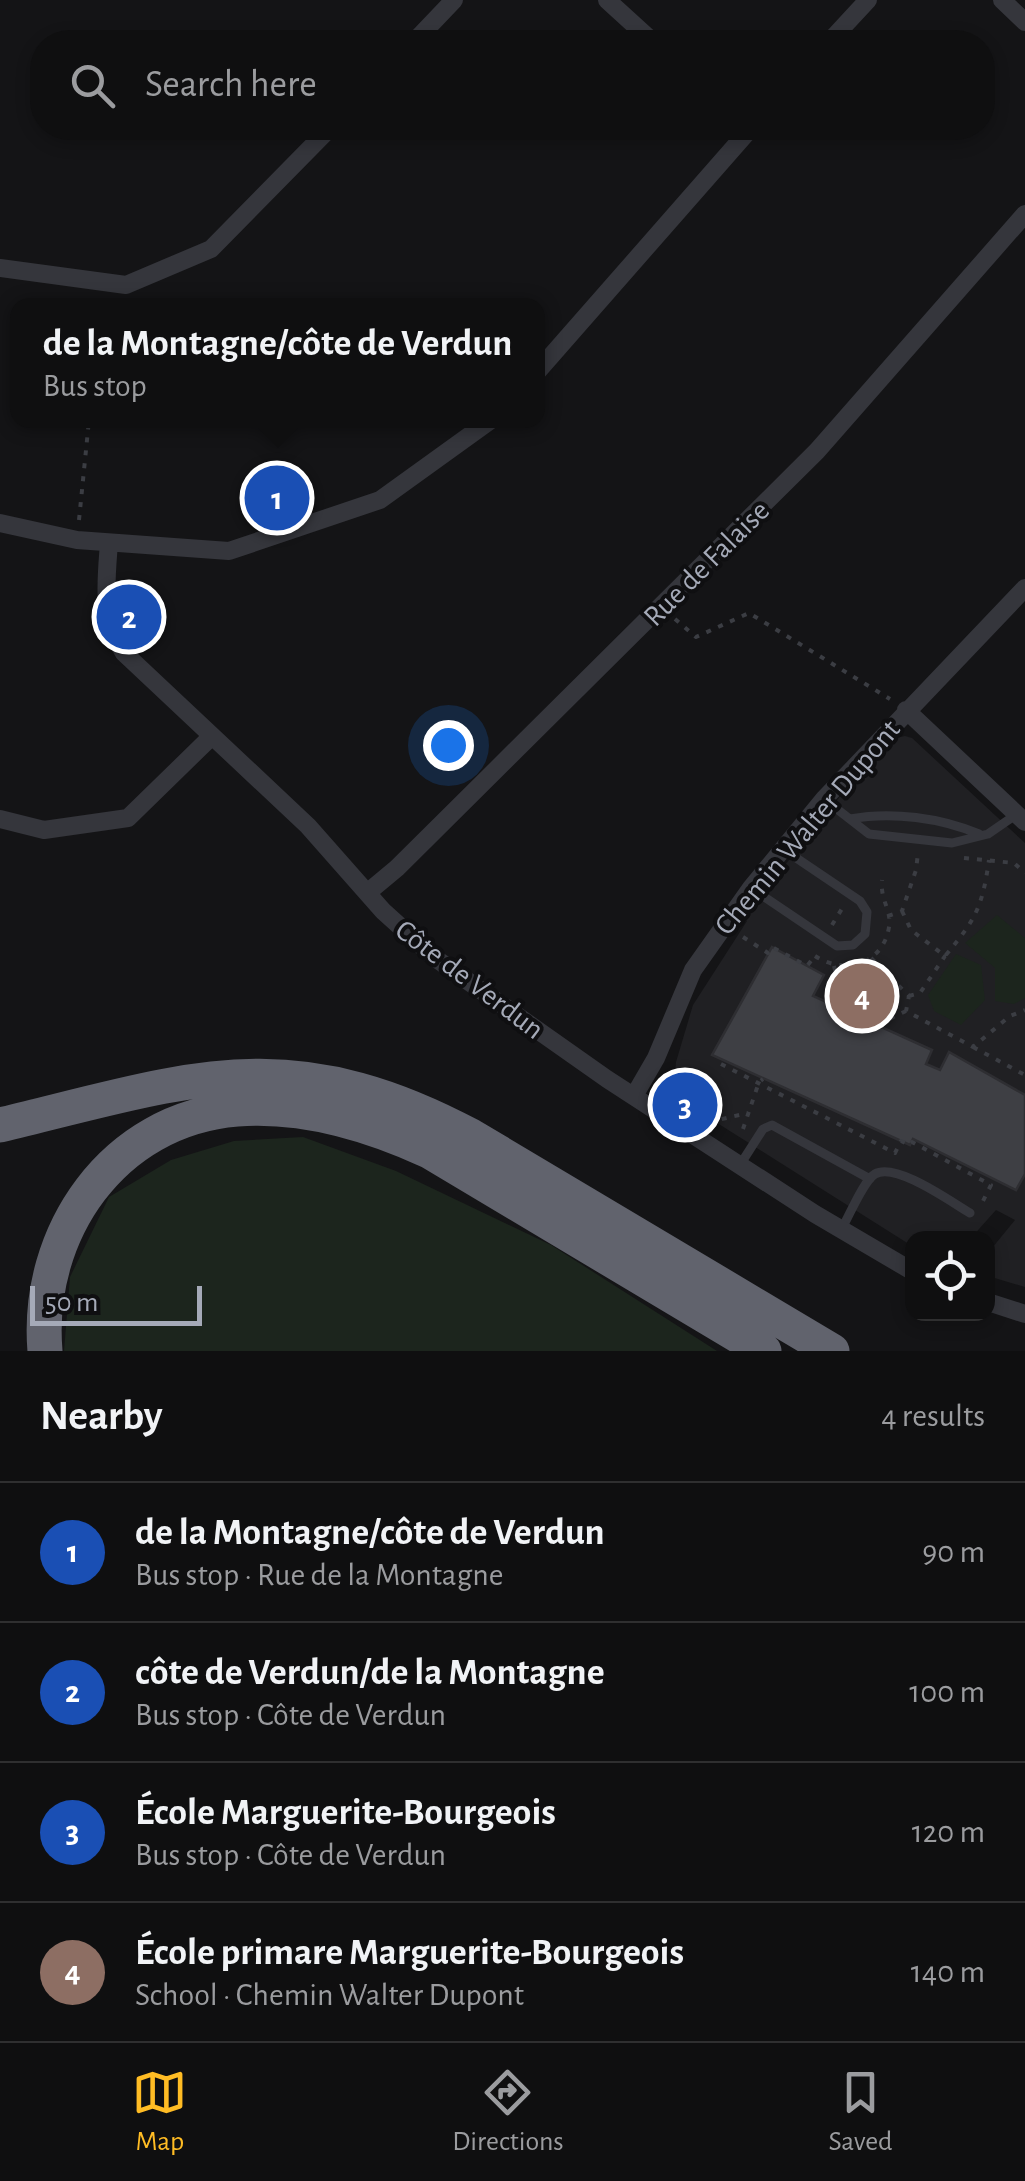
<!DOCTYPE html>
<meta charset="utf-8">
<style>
:root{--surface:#0f0f10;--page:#1d1d1e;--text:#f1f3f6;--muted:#9b9c9f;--line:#2f2f30;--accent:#ffbc24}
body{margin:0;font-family:"Alegreya Sans",sans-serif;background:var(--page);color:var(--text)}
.controls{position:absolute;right:30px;bottom:30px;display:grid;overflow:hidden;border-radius:20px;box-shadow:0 5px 15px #0003}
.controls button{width:90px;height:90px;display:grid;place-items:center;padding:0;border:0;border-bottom:2px solid var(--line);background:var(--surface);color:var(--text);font:50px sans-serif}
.scale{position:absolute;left:30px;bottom:25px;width:172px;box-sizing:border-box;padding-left:10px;border:5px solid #a5aab8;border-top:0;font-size:28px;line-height:35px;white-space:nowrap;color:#a5aab8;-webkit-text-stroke:8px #0f0f11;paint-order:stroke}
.you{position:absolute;left:448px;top:745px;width:35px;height:35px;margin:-25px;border:8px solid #fff;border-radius:50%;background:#1a73e8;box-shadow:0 0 0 15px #1a73e833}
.badge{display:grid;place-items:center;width:65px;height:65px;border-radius:50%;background:var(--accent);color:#fff;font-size:32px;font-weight:700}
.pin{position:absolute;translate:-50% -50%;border:5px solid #fff;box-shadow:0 2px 10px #0006}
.popup{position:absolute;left:10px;top:298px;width:535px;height:130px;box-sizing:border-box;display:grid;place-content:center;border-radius:20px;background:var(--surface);filter:drop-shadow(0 2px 8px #0005);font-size:32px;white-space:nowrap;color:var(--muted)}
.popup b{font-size:38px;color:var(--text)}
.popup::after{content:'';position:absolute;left:50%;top:100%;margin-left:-20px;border:20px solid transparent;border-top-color:var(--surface)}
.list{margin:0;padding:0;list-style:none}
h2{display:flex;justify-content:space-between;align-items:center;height:130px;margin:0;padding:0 40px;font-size:42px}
h2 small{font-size:32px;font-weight:400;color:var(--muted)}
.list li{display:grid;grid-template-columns:65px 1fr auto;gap:30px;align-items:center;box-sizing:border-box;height:140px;padding:0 40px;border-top:2px solid var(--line)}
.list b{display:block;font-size:38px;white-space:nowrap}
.list p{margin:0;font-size:32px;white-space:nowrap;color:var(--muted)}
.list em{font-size:32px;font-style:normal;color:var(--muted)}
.icon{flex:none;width:55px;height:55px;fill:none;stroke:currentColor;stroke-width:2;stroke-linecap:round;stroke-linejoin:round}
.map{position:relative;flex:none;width:1025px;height:1351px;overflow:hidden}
.search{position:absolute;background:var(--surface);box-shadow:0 5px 15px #0003;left:30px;right:30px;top:30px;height:110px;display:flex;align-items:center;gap:25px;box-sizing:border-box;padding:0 35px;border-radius:40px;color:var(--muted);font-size:38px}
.sheet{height:690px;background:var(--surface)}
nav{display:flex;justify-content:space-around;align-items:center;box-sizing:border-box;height:140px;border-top:2px solid var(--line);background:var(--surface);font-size:28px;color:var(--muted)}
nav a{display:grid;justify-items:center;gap:5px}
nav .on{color:var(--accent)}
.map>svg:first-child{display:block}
.built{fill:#202023}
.green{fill:#1c251d}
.building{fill:#3e3f44;stroke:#2e2e32;stroke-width:2.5}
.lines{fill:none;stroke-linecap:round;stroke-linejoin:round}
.path{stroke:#3b3d43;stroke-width:4;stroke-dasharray:5 8;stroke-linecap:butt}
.service{stroke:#35363c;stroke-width:9}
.minor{stroke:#35363c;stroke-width:18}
.motorway{stroke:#61636d;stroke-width:35}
.labels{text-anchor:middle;stroke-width:8;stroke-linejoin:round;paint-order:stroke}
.street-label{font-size:30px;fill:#a5aab8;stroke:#0f0f11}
</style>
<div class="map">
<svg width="1025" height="1351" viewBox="0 0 1025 1351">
<rect width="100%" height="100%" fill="#141416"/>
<path class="built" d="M905 736 912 738 1025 843V1287L988 1276V1253L1015 1220 996 1210 971 1238H912V1246L687 1104 674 1085 676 1062 693 1005 747 921 743 917 851 783 892 739Z"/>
<path class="green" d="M997 915 1025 938V998L1014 1004 995 1001V968L965 943Z
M956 954 981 965 985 1000 961 1025 934 1011 928 995Z
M303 1137 396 1171 551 1245 717 1351H64L70 1277 109 1197 171 1160 234 1141Z"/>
<path class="building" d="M772 947 824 975 813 996 932 1050 926 1064 940 1070 949 1052 1025 1095V1174L1016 1190 913 1139 910 1145 712 1055Z"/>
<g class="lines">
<path class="path" d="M79 520 89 420
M675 619 696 637 749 613 890 699
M964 858 1014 863 1025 873
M902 911 911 930 945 956C976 919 982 908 989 860
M888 916 902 911 916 870 918 853
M832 925 843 907
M743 937 768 953 772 947 807 966 815 956
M815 956C844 975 883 965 889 927 892 910 880 901 882 880
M871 958 909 996 906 1011 973 1047 1010 1016 1025 1010
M834 966 843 1003 881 1023 906 1011
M909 996 920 993 945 956 951 961
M973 1047 1025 1075
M721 1064 895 1153 901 1141 910 1145 912 1142 991 1185 981 1205
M709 1122 748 1113
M743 1129 759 1082 763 1079"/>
<path class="service" d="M824 799 869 834 952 843 988 834 1017 814
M850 819C892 811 941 818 979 834
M751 888 837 946 853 945 865 934 867 912 860 901 783 849
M740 1165 763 1129 772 1125 870 1179
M841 1230C849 1217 863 1181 875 1174 896 1162 951 1202 970 1213"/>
<path class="minor" d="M607 0 653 42
M1002 0 1025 22
M414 42 454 0
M829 42 868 0
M0 268 126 285 211 249 330 128
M537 372 751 128
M0 523 77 540 229 551 380 500 491 420
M109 543C106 583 101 618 124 653L308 826 383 911 435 958 607 1079 815 1214 912 1271
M906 710 1025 822
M0 819 44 830 128 818 211 737
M367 893 397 868 817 451 1025 214
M634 1096 656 1058 693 970 751 888 824 799 1025 588
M988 1302 1025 1314"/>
<path class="motorway" d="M0 1125C188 1080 287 1038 471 1136L832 1351
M45 1351C35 1233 113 1119 237 1109 302 1104 370 1124 429 1151L764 1351"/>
</g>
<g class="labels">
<g class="street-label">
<text transform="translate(706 563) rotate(-45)" y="10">Rue de Falaise</text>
<text transform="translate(807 827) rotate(-50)" y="10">Chemin Walter Dupont</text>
<text transform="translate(470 979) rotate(37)" y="10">Côte de Verdun</text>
</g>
</g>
</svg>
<div class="controls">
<button><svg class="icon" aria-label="locate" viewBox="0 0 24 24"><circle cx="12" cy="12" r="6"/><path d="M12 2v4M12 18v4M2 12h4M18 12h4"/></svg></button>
</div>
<div class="scale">50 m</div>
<div class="you"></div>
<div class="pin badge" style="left:277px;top:498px;background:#1a4fb4">1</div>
<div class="popup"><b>de la Montagne/côte de Verdun</b>Bus stop</div>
<div class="pin badge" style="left:129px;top:617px;background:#1a4fb4">2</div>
<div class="pin badge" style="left:685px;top:1105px;background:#1a4fb4">3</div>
<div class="pin badge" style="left:862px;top:996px;background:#8d6e63">4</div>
<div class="search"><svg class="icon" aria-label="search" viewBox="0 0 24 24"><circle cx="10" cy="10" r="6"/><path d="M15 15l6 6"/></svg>Search here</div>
</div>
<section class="sheet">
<h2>Nearby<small>4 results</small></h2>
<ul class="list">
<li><span class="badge" style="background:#1a4fb4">1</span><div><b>de la Montagne/côte de Verdun</b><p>Bus stop · Rue de la Montagne</p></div><em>90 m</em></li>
<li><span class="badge" style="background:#1a4fb4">2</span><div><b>côte de Verdun/de la Montagne</b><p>Bus stop · Côte de Verdun</p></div><em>100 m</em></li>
<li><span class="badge" style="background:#1a4fb4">3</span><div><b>École Marguerite-Bourgeois</b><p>Bus stop · Côte de Verdun</p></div><em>120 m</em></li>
<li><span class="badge" style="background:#8d6e63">4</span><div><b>École primare Marguerite-Bourgeois</b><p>School · Chemin Walter Dupont</p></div><em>140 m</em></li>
</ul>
</section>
<nav>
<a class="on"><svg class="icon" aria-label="map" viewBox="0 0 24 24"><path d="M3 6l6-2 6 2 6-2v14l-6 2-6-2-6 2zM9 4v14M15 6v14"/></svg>Map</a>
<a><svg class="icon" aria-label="directions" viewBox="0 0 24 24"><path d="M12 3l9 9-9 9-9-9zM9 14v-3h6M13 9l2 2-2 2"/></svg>Directions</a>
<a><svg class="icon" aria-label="saved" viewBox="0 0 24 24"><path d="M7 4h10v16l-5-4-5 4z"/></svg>Saved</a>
</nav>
